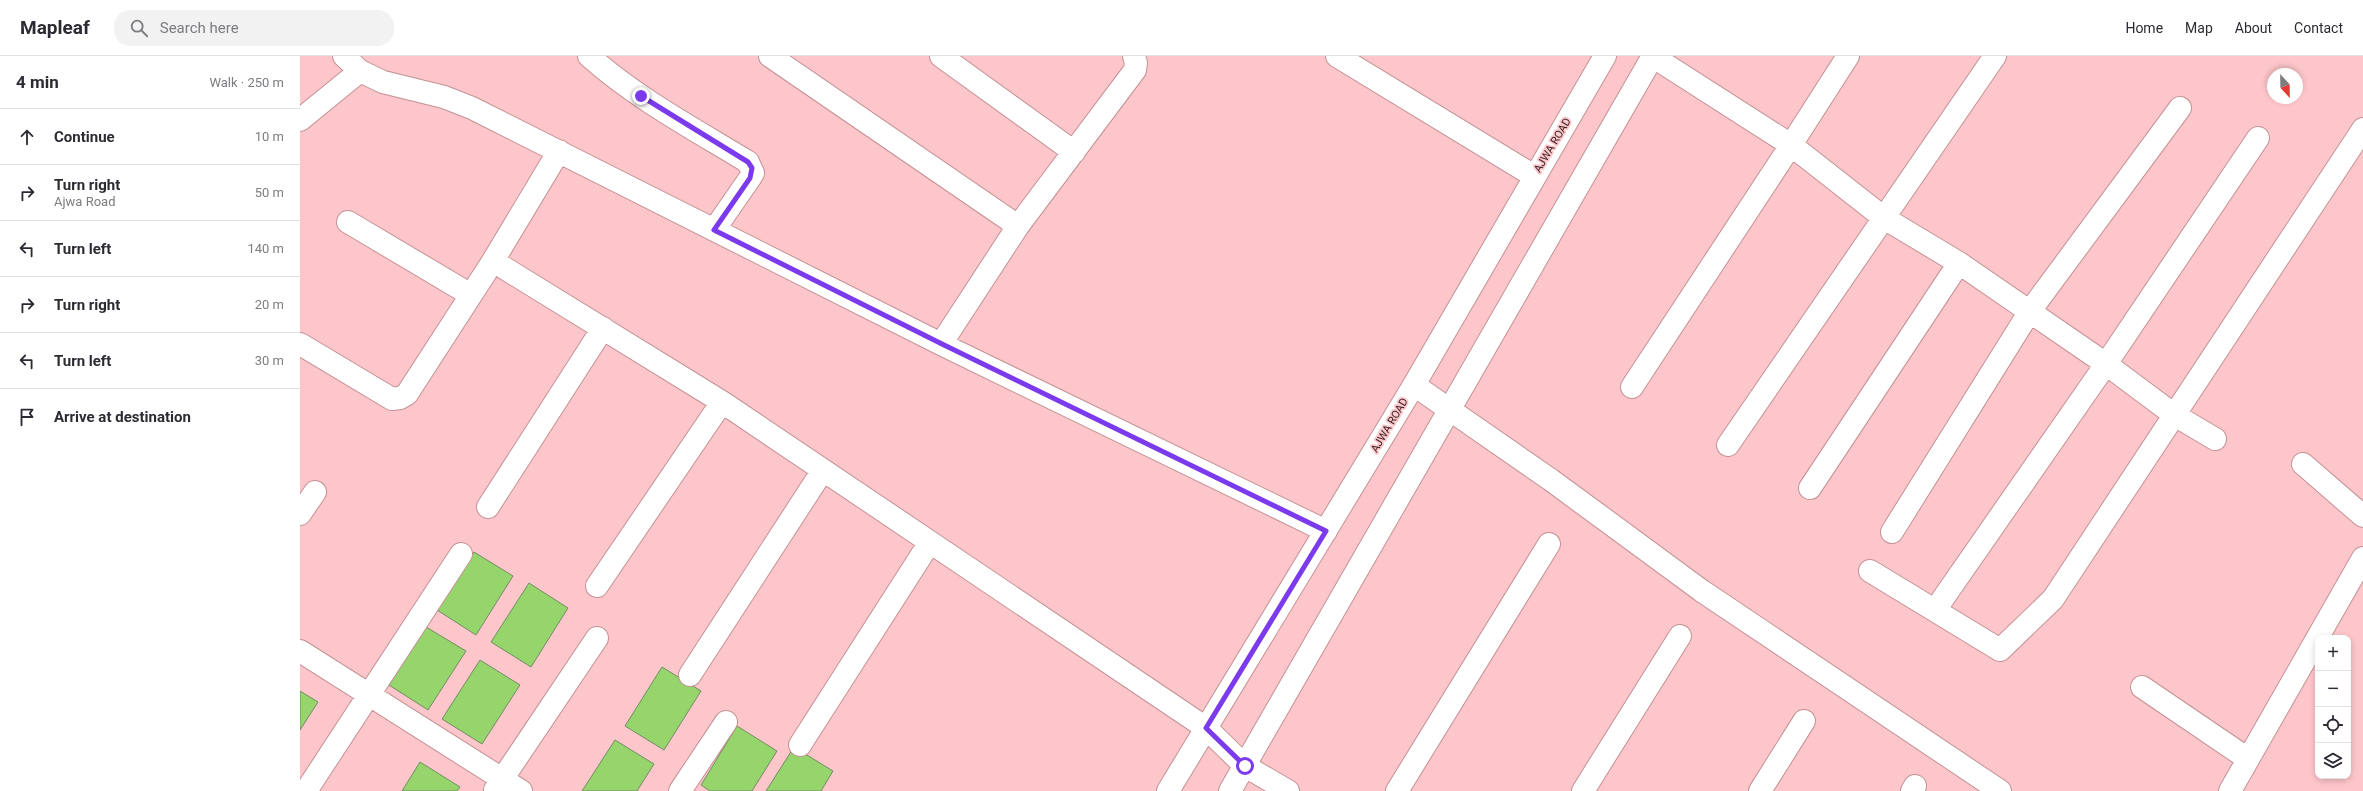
<!DOCTYPE html>
<meta charset="utf-8">
<style>
:root{--surface:#fff;--page:#f2f2f3;--text:#2b2b33;--muted:#7c7c81;--line:#e1e1e2}
body{margin:0;font-family:Roboto,sans-serif;background:var(--page);color:var(--text)}
.controls{position:absolute;right:12px;bottom:12px;display:grid;overflow:hidden;border-radius:8px;box-shadow:0 2px 6px #0003}
.controls button{width:36px;height:36px;display:grid;place-items:center;padding:0;border:0;border-bottom:1px solid var(--line);background:var(--surface);color:var(--text);font:20px sans-serif}
.compass{position:absolute;left:1967px;top:12px;width:36px;height:36px;border-radius:50%;background:var(--surface);box-shadow:0 2px 6px #0003;rotate:158deg}
.stop{position:absolute;width:12px;height:12px;margin:-9px;border:3px solid #7c3aed;border-radius:50%;background:#fff}
.stop.end{background:#7c3aed;border-color:#fff;box-shadow:0 1px 4px #0008}
.list{margin:0;padding:0;list-style:none}
h2{display:flex;justify-content:space-between;align-items:center;height:52px;margin:0;padding:0 16px;font-size:17px}
h2 small{font-size:13px;font-weight:400;color:var(--muted)}
.list li{display:grid;grid-template-columns:26px 1fr auto;gap:12px;align-items:center;box-sizing:border-box;height:56px;padding:0 16px;border-top:1px solid var(--line)}
.list b{display:block;font-size:15px;white-space:nowrap}
.list p{margin:0;font-size:13px;white-space:nowrap;color:var(--muted)}
.list em{font-size:13px;font-style:normal;color:var(--muted)}
.icon{flex:none;width:22px;height:22px;fill:none;stroke:currentColor;stroke-width:2;stroke-linecap:round;stroke-linejoin:round}
.map{position:relative;flex:none;width:2063px;height:735px;overflow:hidden}
header{display:flex;align-items:center;gap:24px;box-sizing:border-box;height:56px;padding:0 20px;background:var(--surface);border-bottom:1px solid var(--line)}
header strong{font-size:19px}
nav{display:flex;gap:22px;margin-inline-start:auto;font-size:14px}
.search{width:280px;height:36px;background:var(--page);display:flex;align-items:center;gap:10px;box-sizing:border-box;padding:0 14px;border-radius:16px;color:var(--muted);font-size:15px}
main{display:flex}
aside{flex:1;background:var(--surface)}
.map>svg:first-child{display:block}
.building{fill:#96d46c;stroke:#738b65}
.lines{fill:none;stroke-linecap:round;stroke-linejoin:round}
.street-casing{stroke:#c49194;stroke-width:24}
.primary-casing{stroke:#c49194;stroke-width:24}
.street{stroke:#fff;stroke-width:22}
.primary{stroke:#fff;stroke-width:22}
.route{stroke:#7c3aed;stroke-width:5}
.labels{text-anchor:middle;stroke-width:3.5;stroke-linejoin:round;paint-order:stroke}
.street-label{font-size:11px;fill:#3b2728;stroke:#fdc6ca}
</style>
<header>
<strong>Mapleaf</strong>
<div class="search"><svg class="icon" aria-label="search" viewBox="0 0 24 24"><circle cx="10" cy="10" r="6"/><path d="M15 15l6 6"/></svg>Search here</div>
<nav><a>Home</a><a>Map</a><a>About</a><a>Contact</a></nav>
</header>
<main>
<aside>
<h2>4 min<small>Walk · 250 m</small></h2>
<ul class="list">
<li><svg class="icon" aria-label="ahead" viewBox="0 0 24 24"><path d="M12 20V5M6 11l6-6 6 6"/></svg><div><b>Continue</b></div><em>10 m</em></li>
<li><svg class="icon" aria-label="right" viewBox="0 0 24 24"><path d="M7 20v-9h11M14 6l5 5-5 5"/></svg><div><b>Turn right</b><p>Ajwa Road</p></div><em>50 m</em></li>
<li><svg class="icon" aria-label="left" viewBox="0 0 24 24"><path d="M17 20v-9H6M10 6l-5 5 5 5"/></svg><div><b>Turn left</b></div><em>140 m</em></li>
<li><svg class="icon" aria-label="right" viewBox="0 0 24 24"><path d="M7 20v-9h11M14 6l5 5-5 5"/></svg><div><b>Turn right</b></div><em>20 m</em></li>
<li><svg class="icon" aria-label="left" viewBox="0 0 24 24"><path d="M17 20v-9H6M10 6l-5 5 5 5"/></svg><div><b>Turn left</b></div><em>30 m</em></li>
<li><svg class="icon" aria-label="arrive" viewBox="0 0 24 24"><path d="M6 21V4h12l-3 4 3 4H6"/></svg><div><b>Arrive at destination</b></div></li>
</ul>
</aside>
<div class="map">
<svg width="2063" height="735" viewBox="0 0 2063 735">
<rect width="100%" height="100%" fill="#fdc6ca"/>
<path class="building" d="M174 496 213 520 176 579 137 554Z
M229 527 268 552 231 611 191 586Z
M126 571 166 595 128 654 89 629Z
M180 604 220 629 182 688 142 663Z
M362 611 401 635 364 694 325 670Z
M0 635 18 646 0 674Z
M437 670 477 695 452 735H410L401 729Z
M315 684 354 708 337 735H282Z
M494 691 533 715 521 735H466Z
M120 706 160 731 157 735H102Z"/>
<g class="lines">
<defs>
<path id="street" d="M44 0 60 15 83 26 144 41 172 52 641 288 1026 475
M289 0C336 42 394 73 448 106L453 117 450 122 414 174
M470 0 718 170
M641 0 774 96
M1037 0 1234 120
M1352 0 1491 89 1584 162 1659 207 1806 308 1873 358 1915 383
M0 64 60 15
M48 166 171 239
M193 205 422 346 906 672 945 710 988 735
M0 288 92 343 100 342 107 338 193 205 259 95
M641 288 718 170 835 14 836 7 834 0
M1114 329 1251 424 1402 535 1700 735
M1332 331 1491 89 1548 0
M1428 389 1695 0
M2003 408 2063 460
M1510 432 1659 207
M188 451 303 272
M0 458 15 436
M1592 476 1730 255 1880 52
M1570 515 1700 594 1753 543 2063 73
M297 530 422 346
M1642 544 1806 308 1958 82
M0 595 221 735
M390 619 523 414
M1842 631 1948 703
M500 689 630 486
M195 734 297 582
M6 735 161 498
M380 735 426 666
M1097 735 1249 488
M1283 735 1380 580
M1460 735 1504 665
M1612 735 1615 730
M1930 735 2063 502"/>
<path id="primary" d="M868 735 1114 329 1305 0
M930 735 1353 0"/>
</defs>
<use href="#street" class="street-casing"/>
<use href="#primary" class="primary-casing"/>
<use href="#street" class="street"/>
<use href="#primary" class="primary"/>
</g>
<g class="lines">
<path class="route" d="M341 40 448 106 452 112 450 122 414 174 642 288 1026 475 906 672 945 710"/>
</g>
<g class="labels">
<g class="street-label">
<text transform="translate(1252 89) rotate(-59)" y="4">AJWA ROAD</text>
<text transform="translate(1089 369) rotate(-59)" y="4">AJWA ROAD</text>
</g>
</g>
</svg>
<div class="controls">
<button>+</button>
<button>−</button>
<button><svg class="icon" aria-label="locate" viewBox="0 0 24 24"><circle cx="12" cy="12" r="6"/><path d="M12 2v4M12 18v4M2 12h4M18 12h4"/></svg></button>
<button><svg class="icon" aria-label="layers" viewBox="0 0 24 24"><path d="M12 4l9 5-9 5-9-5zM3 14l9 5 9-5"/></svg></button>
</div>
<svg class="compass" viewBox="-18 -18 36 36"><path d="M0-13l5 13h-10z" fill="#e53935"/><path d="M0 13l5-13h-10z" fill="#7c7c81"/></svg>
<div class="stop" style="left:945px;top:710px"></div>
<div class="stop end" style="left:341px;top:40px"></div>
</div>
</main>
